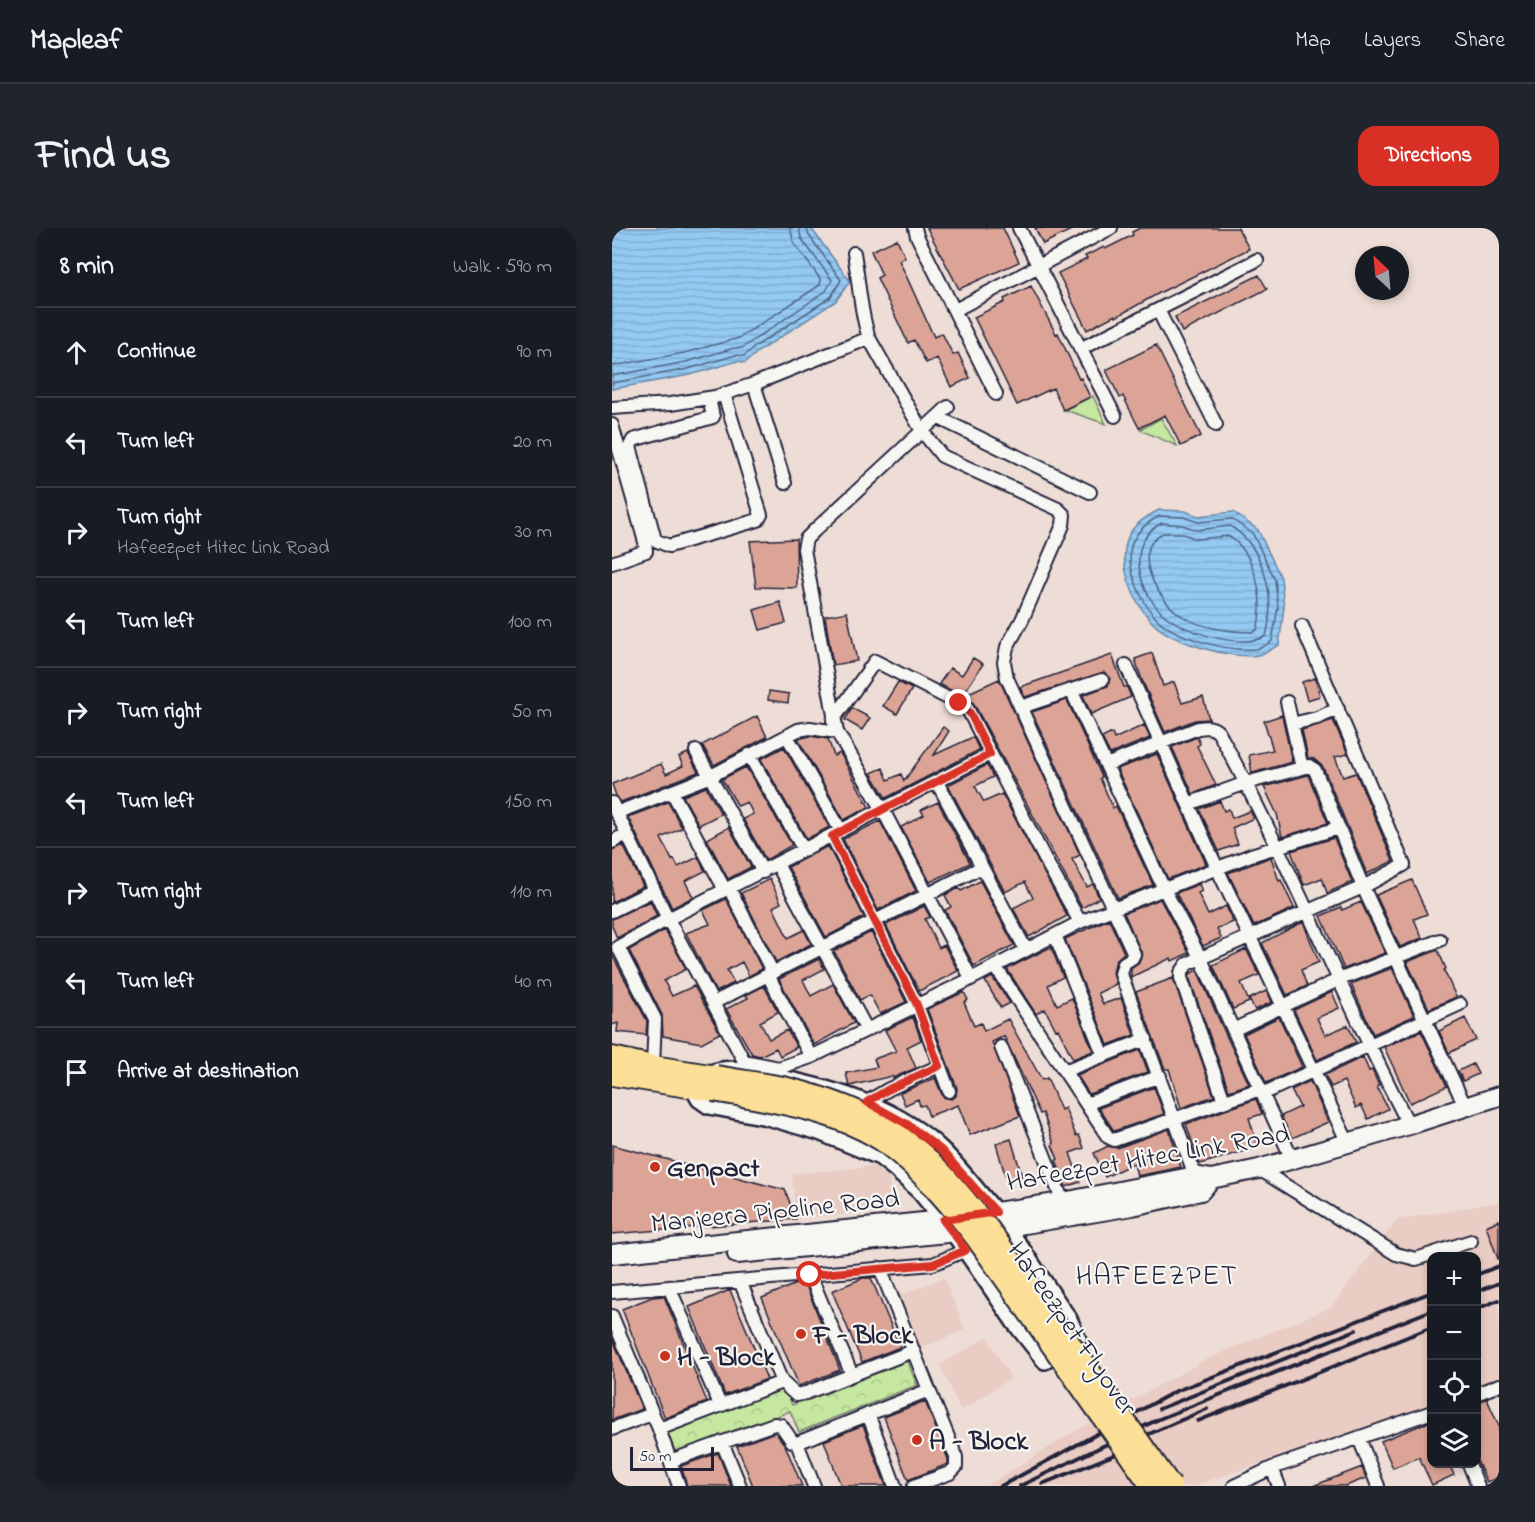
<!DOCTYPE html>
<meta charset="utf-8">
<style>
:root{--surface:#171b24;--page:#20242c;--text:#f1f3f6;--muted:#9ea1a6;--line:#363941;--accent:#d93025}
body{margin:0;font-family:"Indie Flower",sans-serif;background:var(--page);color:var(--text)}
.controls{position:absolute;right:18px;bottom:18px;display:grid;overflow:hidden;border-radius:12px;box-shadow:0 3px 9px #0003}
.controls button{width:54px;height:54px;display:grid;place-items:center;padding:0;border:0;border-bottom:2px solid var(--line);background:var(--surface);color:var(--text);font:30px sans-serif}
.compass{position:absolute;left:743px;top:18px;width:54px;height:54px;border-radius:50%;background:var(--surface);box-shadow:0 3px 9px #0003;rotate:334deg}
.scale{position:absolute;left:18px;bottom:15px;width:84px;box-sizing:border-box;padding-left:6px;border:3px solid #22223b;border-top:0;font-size:16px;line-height:21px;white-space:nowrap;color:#22223b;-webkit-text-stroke:4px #f6f6f2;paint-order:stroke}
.stop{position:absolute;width:18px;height:18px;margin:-14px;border:4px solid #d93025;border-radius:50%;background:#fff}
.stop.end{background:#d93025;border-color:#fff;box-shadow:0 2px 6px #0008}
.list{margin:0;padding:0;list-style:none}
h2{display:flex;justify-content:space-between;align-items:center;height:78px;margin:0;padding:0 24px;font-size:26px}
h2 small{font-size:20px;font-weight:400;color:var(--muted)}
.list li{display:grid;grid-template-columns:39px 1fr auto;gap:18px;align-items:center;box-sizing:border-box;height:90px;padding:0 24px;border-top:2px solid var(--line)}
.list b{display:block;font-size:22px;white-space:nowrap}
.list p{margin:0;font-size:20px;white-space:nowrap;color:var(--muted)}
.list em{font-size:20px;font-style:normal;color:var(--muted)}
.icon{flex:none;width:33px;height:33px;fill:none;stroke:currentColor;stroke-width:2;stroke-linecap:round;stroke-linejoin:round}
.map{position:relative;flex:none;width:887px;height:1258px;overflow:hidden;border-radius:18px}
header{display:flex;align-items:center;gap:36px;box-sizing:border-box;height:84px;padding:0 30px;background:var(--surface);border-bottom:2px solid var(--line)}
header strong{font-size:28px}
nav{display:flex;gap:33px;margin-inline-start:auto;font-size:21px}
.intro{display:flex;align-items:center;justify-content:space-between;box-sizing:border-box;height:144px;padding:0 36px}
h1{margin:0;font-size:42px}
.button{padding:15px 27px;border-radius:18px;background:var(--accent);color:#fff;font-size:21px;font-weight:700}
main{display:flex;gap:36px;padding:0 36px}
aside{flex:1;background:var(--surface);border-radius:18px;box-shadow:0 3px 9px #0003}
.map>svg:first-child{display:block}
.built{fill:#e9ccc3}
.green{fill:#c5e7a0;stroke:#74846e;stroke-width:1.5}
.forest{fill:url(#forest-crowns);stroke:#74846e;stroke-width:1.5}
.water{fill:url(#water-rules);stroke:#6686a9;stroke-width:1.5}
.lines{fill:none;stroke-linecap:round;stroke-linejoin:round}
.shore{stroke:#506584;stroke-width:1.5}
.building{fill:#dca496;stroke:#22223b;stroke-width:1.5}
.minor-casing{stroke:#22223b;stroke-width:16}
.tertiary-casing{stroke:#22223b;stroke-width:20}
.secondary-casing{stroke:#22223b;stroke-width:22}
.primary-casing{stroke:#22223b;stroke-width:24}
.minor{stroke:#f6f6f2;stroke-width:12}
.tertiary{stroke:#f6f6f2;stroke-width:15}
.secondary{stroke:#f6f6f2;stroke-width:18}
.primary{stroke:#fbdf96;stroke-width:20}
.rail{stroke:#22223b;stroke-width:4}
.primary-bridge-casing{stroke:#22223b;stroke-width:24;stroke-linecap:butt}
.primary-bridge{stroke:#fbdf96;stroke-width:20}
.route{stroke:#d93025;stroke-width:8}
.poi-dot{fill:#c8321e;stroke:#f6f6f2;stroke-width:2}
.labels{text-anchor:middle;stroke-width:4.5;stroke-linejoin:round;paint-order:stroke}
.street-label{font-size:27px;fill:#22223b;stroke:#f6f6f2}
.poi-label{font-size:27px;font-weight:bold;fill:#22223b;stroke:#f6f6f2;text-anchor:start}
.neighbourhood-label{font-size:28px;letter-spacing:1.5px;fill:#22223b;stroke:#f6f6f2}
</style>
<header>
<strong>Mapleaf</strong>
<nav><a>Map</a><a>Layers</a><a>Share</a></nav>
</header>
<div class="intro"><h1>Find us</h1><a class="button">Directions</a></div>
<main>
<aside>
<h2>8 min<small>Walk · 590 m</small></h2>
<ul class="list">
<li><svg class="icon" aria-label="ahead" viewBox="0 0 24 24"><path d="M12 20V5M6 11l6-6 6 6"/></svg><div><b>Continue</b></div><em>90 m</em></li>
<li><svg class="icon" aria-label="left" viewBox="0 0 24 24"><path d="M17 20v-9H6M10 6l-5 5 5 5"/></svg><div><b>Turn left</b></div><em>20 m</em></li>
<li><svg class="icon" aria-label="right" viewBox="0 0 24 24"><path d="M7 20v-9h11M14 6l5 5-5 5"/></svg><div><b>Turn right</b><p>Hafeezpet Hitec Link Road</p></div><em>30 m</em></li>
<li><svg class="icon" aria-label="left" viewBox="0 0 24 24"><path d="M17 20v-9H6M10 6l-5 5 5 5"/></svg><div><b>Turn left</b></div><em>100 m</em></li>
<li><svg class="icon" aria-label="right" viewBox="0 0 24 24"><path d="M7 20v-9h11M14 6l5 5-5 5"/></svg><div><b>Turn right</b></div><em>50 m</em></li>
<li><svg class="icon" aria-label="left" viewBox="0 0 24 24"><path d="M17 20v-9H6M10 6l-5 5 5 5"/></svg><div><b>Turn left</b></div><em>150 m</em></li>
<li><svg class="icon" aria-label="right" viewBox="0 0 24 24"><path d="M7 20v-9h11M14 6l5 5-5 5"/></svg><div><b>Turn right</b></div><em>110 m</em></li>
<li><svg class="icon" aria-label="left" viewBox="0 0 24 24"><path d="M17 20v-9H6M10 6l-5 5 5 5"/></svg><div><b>Turn left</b></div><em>40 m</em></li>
<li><svg class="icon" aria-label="arrive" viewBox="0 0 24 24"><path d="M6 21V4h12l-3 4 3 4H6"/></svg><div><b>Arrive at destination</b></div></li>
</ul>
</aside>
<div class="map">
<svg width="887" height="1258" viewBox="0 0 887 1258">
<defs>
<pattern id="forest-crowns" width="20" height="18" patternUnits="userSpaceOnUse" patternTransform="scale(1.5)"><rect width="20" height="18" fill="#c5e7a0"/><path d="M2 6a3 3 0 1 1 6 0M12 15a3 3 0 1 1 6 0" fill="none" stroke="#a9c68b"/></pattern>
<pattern id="water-rules" width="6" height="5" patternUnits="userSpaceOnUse" patternTransform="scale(1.5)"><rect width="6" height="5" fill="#94c9f2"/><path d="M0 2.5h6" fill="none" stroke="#7facd0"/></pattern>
</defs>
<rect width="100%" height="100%" fill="#eeddd6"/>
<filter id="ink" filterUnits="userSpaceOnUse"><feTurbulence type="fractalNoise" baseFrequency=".0167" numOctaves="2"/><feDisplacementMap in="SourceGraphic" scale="12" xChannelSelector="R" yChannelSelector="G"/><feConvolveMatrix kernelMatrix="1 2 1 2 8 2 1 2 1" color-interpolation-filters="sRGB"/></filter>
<g filter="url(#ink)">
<path class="built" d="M276 937 280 982 184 991 180 946Z
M887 974V1154L865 1162 864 1028H820L819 1177 581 1258H374L472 1198 597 1130 719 1079 785 992Z
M332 1050 353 1102 309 1120 288 1067Z
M375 1109 399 1150 349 1183 328 1137Z"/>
<path class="green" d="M481 168 494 196 453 182Z
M549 190 565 218 528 202Z"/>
<path class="forest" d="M295 1132 305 1157 187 1204 178 1183 65 1228 55 1204 173 1158 180 1177Z"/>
<path class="water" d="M0 0H199L238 53 224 73 147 123 133 135 126 133 78 147 0 161Z
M547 282 573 283 586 288 621 284 646 302 669 350 672 379 667 417C661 420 653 426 646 427 620 432 557 414 539 393 522 374 506 338 515 312 519 298 535 288 547 282Z"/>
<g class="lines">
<path class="shore" d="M0 138 72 125 127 110 208 57 209 52 182 15 178 0
M0 148 74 134 122 120H130L214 63 220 52 189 10 187 0
M0 155 76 141 124 127 132 128 144 118 219 69 229 52 196 6 195 0
M548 288 571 289 586 294 620 291 641 306 663 352 666 379 660 413C656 416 649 420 644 421 617 424 563 410 544 390 529 374 511 334 521 313 527 301 537 293 548 288Z
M550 295 570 297 585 302 618 298C653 319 664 371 654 408 629 422 570 404 550 385 526 362 513 313 550 295Z
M551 305H568L585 311 616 308C644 324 653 373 645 402L641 404C620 404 588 400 570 388 547 374 516 322 551 305Z"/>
</g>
<path class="building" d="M315 0H391L407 34 347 61Z
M423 0H463L431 16Z
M528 0H626L637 21 549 64 504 89 503 87 475 102 446 45 475 31 473 28 492 19 493 21 521 7 520 4Z
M285 11 293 29 287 32 322 109 330 105 341 127 346 125 358 150 339 159 325 130 314 135 302 112 296 115 265 50 270 47 259 23Z
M647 47 655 61 570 104 563 89Z
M419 58 444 106 446 105 467 151 469 150 478 169 451 182 441 160 405 177 362 89 393 74 392 71Z
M544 117 589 208 569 218 553 187 527 200 511 168 508 170 494 142Z
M184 311 185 360 144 359 138 313Z
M168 374 174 395 148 402 142 382Z
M235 384 245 433 221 437 213 388Z
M540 425 551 458 562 454 570 475 591 469 597 491 583 492 553 504 530 452 523 431Z
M500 427 512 459H515L519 469 479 486 471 467 496 458 498 450 492 444 413 469 408 459Z
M361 430 371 436 350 468 327 456 338 440 350 447Z
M703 450 708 468 695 472 690 454Z
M387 451 468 627 460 631 475 659 481 656 487 670 470 680 362 476 356 470 350 468Z
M286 454 300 461 285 486 271 478Z
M157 463 177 466 176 475 156 472Z
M455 472 490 549 488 550 501 580 504 578 541 657 506 670 420 484Z
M240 480 258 490 250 502 233 492Z
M670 487 680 534 640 545 637 527 661 522 652 493Z
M145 488 155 509 102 537 90 517Z
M721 492 736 526 723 529 731 549 744 545 781 633 755 646 711 539 702 531 696 530 690 502Z
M532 497 538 510 498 526 490 510 500 505 502 511Z
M331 499 337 503 322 527 361 509 367 522 274 570 259 545 271 540 276 552 289 546 292 553Z
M198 508 216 511 222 528 228 525 257 579 232 592 186 511Z
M585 509 588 516 585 518 604 557 581 566 560 519Z
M172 519 217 599 195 611 149 531Z
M76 525 86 544 9 574 4 568 0 556 49 536 54 546 71 538 67 529Z
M545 526 594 636 556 651 505 541Z
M375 537 381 549 363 558 372 574 390 566 455 688 417 709 401 680 421 670 413 654 393 664 336 557Z
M134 539 180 617 154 632 131 591 141 586 135 574 126 578 110 551Z
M696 547 716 595 670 609 665 586 652 559Z
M94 559 109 586 87 597 71 568Z
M608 573 612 583 617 581 620 590 638 583 642 590 620 600 626 616 607 623 587 581Z
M56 574 70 600 49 610 60 632 62 631 66 639 86 629 93 643 73 653 81 669 60 680 16 589Z
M326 574 358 635 318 654 289 599 312 587 309 582Z
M268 593 304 663 266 682 231 611Z
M117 599 139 639 116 651 95 611Z
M722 610 740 654 715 665 710 650 692 657 679 623Z
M11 617 31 658 0 674V622Z
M216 618 252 689 214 709 176 639Z
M659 629 667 653 669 652 682 680 642 698 616 645Z
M158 651 169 675 161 679 176 710 192 702 199 716 164 734 129 665Z
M800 652 815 686 802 691 810 710 788 719 764 667Z
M368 653 402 717 362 738 333 682 339 679 333 667 347 660 349 663Z
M587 656 590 663 586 665 596 687 614 678 621 694 605 701 609 710 591 718 564 665Z
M114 671 150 741 137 748 130 734 115 742 122 755 104 764 74 705 98 696 91 682Z
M548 671 577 725 560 733 559 730 519 749V740L527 734 530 726 512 685Z
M38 673 45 688 5 710 0 698V691Z
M749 674 773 725 732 741 709 688 729 679 730 682Z
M312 678 318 689 313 691 327 720 332 717 346 743 307 763 274 697Z
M497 691 512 725 504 732 501 744 504 756 486 765 491 776 509 770 522 807 496 817 453 711Z
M691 694 707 734 689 742 695 758 675 767 650 715Z
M53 702 74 741 52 753 60 768 82 758 108 805 89 815 51 808 50 787 17 722Z
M259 704 294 774 268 786 258 767 248 772 222 723Z
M439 719 451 749 436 757 445 777 460 770 481 823 461 831 446 801 444 802 433 781 424 786 395 741Z
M634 721 647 747 629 755 637 774 621 781 601 737Z
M826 722 834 741 832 742 844 769 817 781 795 734Z
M0 727 35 793 34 807 5 804 6 795 0 797Z
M207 731 212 741 191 752 199 768 221 756 242 795 202 817 167 751Z
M780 740 802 788 761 806 739 756Z
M585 742 613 805 637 856 617 863 577 749 579 745Z
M380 749 398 775 389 780 373 753Z
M561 750 602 868 569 880 557 841H553L524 764Z
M152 758 166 784 148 794 157 811 175 802 185 819 168 828 164 820 148 828 140 826 114 781 136 770 134 767Z
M654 763 660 774 643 782 637 771Z
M352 764 356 772 352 774 362 798 369 795 372 803 396 791 430 852 435 850 449 882 453 880 464 908 467 907 472 920 458 925 468 954 454 959 444 932 446 931 440 917 442 916 431 885 428 886 392 808 380 814 408 888 358 907 346 877 317 888 313 877 308 878 306 871 293 877 288 865 323 850 331 869 339 871 344 868 345 860 315 781Z
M720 764 727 780 705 790 713 807 736 797 744 814 705 832 682 782Z
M301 789 309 812 295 819 304 840 281 850 280 848 237 858 234 845 265 839 262 831 284 823 273 802Z
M667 789 690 839 654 855 632 806Z
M853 790 864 812 837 825 827 803Z
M809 803 835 858 798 875 772 819Z
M528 822 536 844 477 866 465 847Z
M751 829 757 843 760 842 767 858 765 859 776 881 756 891 749 877 744 880 732 853 719 859 713 847Z
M861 836 866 846 851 853 846 843Z
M698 853 716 894 680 910 669 888 688 879 679 862Z
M542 859 552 886 502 903 487 880Z
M644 871 650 886 637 890 646 919 588 936 574 896Z
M557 901 569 939 525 948 522 935 493 949 482 925 496 918 505 920Z
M399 911 410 948 395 953 384 916Z
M0 917 173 962 184 991 0 1006Z
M887 992V1031H886L874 998Z
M251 1050H259L288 1119 250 1134 220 1063Z
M193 1055 228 1142 187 1158 150 1070 184 1056Z
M118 1062 155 1151 113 1167 77 1079Z
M52 1068 95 1174 53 1190 10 1081 40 1069Z
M0 1109 30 1181 0 1192Z
M875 1171 887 1198V1249L875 1254 864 1231V1174Z
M313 1173 336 1231V1236L296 1252 272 1189Z
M819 1193V1236H837L842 1247 820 1257 807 1229 781 1240 769 1213Z
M251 1197 274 1258H229L212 1213Z
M163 1204 173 1217 190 1258H141L125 1218Z
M106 1225 119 1258H75L69 1238Z
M750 1239 754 1250 734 1258H701Z"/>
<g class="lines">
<defs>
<path id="minor" d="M303 0 305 8 384 166
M407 0 503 188
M242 25C247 53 248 84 257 110
M343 82 499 0
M546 82 604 197
M468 121 645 32
M142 156 257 110 310 203 330 228 446 281 452 287 451 297 410 392 395 419 392 434 395 450 522 726 520 730 512 735 509 746 585 953
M97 170 101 189 21 212 18 218 43 312 57 318 146 292 149 287 112 166
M336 179 203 302 194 311 192 321 225 504 271 582 359 750
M0 180 58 176 103 169 142 156 173 255
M325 189 478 264
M0 197 33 314 34 323 0 335
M514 437 605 640 736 915
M459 462 552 661 589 731 680 931
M675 474 690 540
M409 479 490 452
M221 492 263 433 355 480 434 633 468 694
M680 496 705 490 726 481
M175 508 229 603
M84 523 151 644
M137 527 192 622
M494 537 586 500C594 499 601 498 607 505 677 632 730 768 797 897
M325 554 370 639
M60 564 113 662
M0 575 56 691 101 775 156 747
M576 576 634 555 690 540 697 538 703 542 751 659 853 878
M4 585 99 548 186 502 198 500 225 504
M220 608 305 777 337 863
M0 614 14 606
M165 636 255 802
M117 660 161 745
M0 683 42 662
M443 707 492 828
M383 738 496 909 502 912 648 861
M101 775 132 833 167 840 199 829 355 753 468 694 639 627 726 600
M621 802 726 752 828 712
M389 819 451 974
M199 829 156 747 370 639 414 722
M41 838 43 791 6 719 56 691 378 526
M452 843 534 811
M650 866 848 776
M612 873 569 750V745L575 736 751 659 792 637 690 398
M255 874 277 861 327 838
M474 876 548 848
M647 941 784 1026 804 1031 859 1013
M268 1040 344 1229V1239L338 1245 302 1258
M198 1047 240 1147
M128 1053 170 1154
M57 1059 108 1177
M0 1064 321 1036 354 1022
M0 1088 47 1201 67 1258
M864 1166 887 1157
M256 1186 283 1258
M0 1201 40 1186
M47 1201 170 1154 184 1167 194 1165 301 1123
M747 1210 766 1258
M110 1214 128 1258
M185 1215 202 1258
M58 1233 162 1196 169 1197 180 1213 185 1215 317 1162
M857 1236 866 1258
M660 1240 667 1258
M622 1258 660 1240 820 1184"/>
<path id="tertiary" d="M98 845C124 836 144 845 169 850 226 862 287 880 330 922 349 941 366 964 384 984
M81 860 87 871 97 878 155 889 207 904 268 929 282 940 308 964 341 1004 403 1095 433 1133 466 1111 457 1091 395 999"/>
<path id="secondary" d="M0 1026 331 992 451 974 583 948 599 951 647 941 797 897 887 868
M125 1026 395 999 520 978 589 963 599 951"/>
<path id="primary" d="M0 829 41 838 104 848
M0 847 101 863"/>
</defs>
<use href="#minor" class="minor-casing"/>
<use href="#tertiary" class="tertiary-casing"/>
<use href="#secondary" class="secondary-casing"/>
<use href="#primary" class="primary-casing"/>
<use href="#minor" class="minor"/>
<use href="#tertiary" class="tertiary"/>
<use href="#secondary" class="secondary"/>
<use href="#primary" class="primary"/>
<path class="rail" d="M864 1047 887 1038
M864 1064 887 1055
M864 1081 887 1072
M547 1181 744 1102
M586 1193 820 1099
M509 1218 595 1181
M430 1256 519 1220
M389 1258 564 1163 820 1064
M408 1258 547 1191 820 1082"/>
<defs>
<path id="primary-bridge" d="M104 848C126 852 149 855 171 859 209 868 250 882 282 903 319 927 349 966 377 1001L559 1258
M101 863C156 872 229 883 276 917 310 943 338 977 364 1010L539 1258"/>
</defs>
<use href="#primary-bridge" class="primary-bridge-casing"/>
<use href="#primary-bridge" class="primary-bridge"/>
</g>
</g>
<g class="lines" filter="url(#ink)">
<path class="route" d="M198 1047 321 1036 354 1022 331 992 384 984 329 922 295 896 255 874 277 861 327 838 305 777 220 608 378 526 358 485 347 475"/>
</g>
<g class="poi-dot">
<circle cx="43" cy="939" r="6"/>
<circle cx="189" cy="1106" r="6"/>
<circle cx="53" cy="1128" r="6"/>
<circle cx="305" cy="1212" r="6"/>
</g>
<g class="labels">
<g class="street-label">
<text transform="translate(536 929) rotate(-10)" y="9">Hafeezpet Hitec Link Road</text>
<text transform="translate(163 982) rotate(-6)" y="9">Manjeera Pipeline Road</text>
<text transform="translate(461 1100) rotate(55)" y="9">Hafeezpet Flyover</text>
</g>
<g class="poi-label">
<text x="55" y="948">Genpact</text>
<text x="201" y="1115">F - Block</text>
<text x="65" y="1137">H - Block</text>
<text x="317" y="1221">A - Block</text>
</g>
<g class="neighbourhood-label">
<text x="545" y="1056">HAFEEZPET</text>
</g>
</g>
</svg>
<div class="controls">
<button>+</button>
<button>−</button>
<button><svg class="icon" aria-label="locate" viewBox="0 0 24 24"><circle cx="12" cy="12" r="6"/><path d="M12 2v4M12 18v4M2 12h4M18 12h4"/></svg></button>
<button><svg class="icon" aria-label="layers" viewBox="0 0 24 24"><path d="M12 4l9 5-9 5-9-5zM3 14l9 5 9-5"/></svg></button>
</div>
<svg class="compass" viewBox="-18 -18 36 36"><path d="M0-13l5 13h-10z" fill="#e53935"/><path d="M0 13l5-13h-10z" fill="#9ea1a6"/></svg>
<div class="scale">50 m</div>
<div class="stop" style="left:198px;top:1047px"></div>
<div class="stop end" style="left:347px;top:475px"></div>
</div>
</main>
